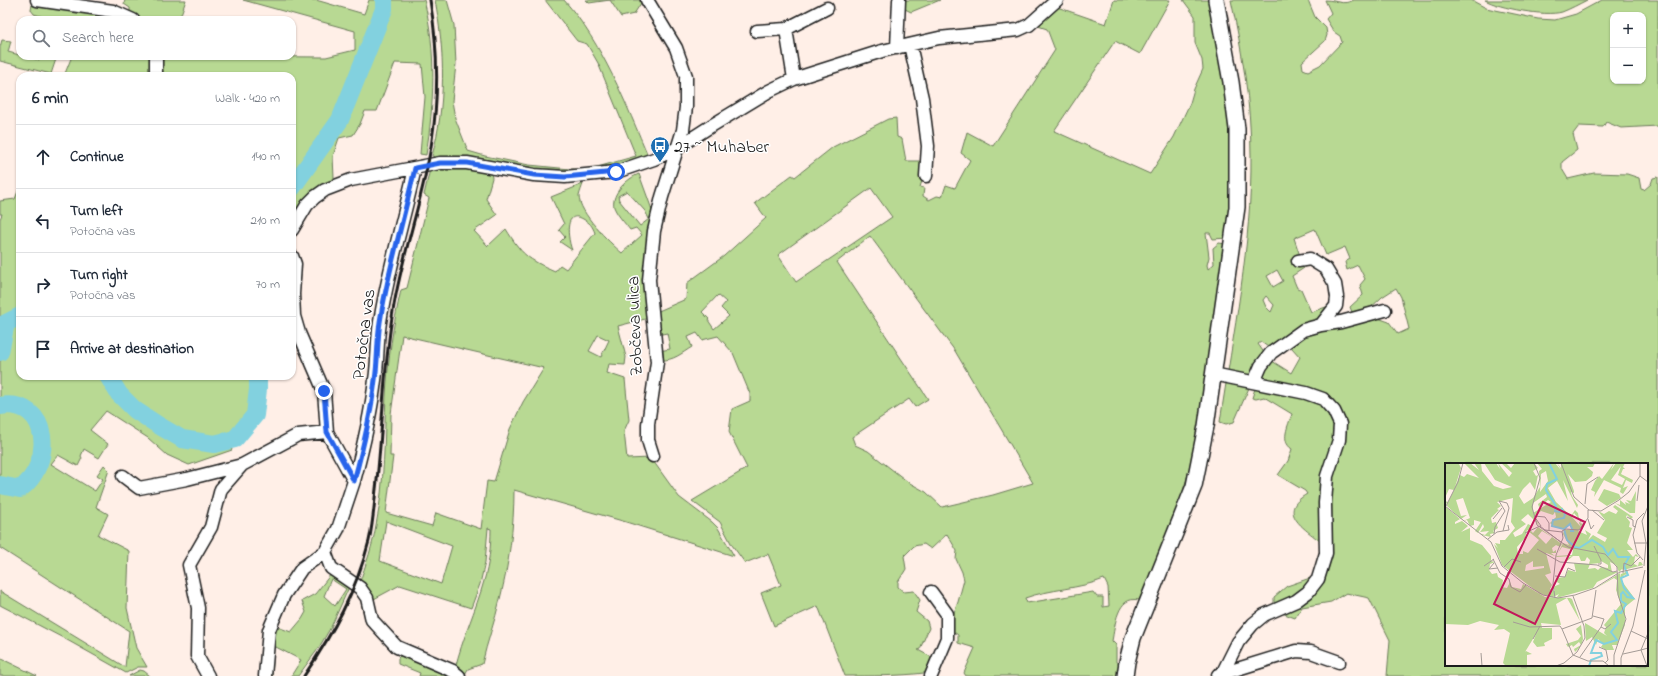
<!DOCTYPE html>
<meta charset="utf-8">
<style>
:root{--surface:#fff;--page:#f6f6f7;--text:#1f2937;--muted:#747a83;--line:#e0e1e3}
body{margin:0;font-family:"Indie Flower",sans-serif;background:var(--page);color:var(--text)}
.controls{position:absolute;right:12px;top:12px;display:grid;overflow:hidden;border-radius:8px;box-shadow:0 1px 3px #0004}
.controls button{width:36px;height:36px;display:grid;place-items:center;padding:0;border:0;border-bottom:1px solid var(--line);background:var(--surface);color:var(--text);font:20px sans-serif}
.stop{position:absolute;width:12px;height:12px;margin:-9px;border:3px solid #2563eb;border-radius:50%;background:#fff}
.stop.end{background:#2563eb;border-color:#fff;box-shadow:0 1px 4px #0008}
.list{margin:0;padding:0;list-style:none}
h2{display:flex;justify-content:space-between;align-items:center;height:52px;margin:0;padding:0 16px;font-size:17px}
h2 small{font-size:13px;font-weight:400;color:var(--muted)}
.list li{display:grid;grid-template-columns:26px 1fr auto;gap:12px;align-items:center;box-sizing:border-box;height:64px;padding:0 16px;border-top:1px solid var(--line)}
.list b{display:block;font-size:15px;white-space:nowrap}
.list p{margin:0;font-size:13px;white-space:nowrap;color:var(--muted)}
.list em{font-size:13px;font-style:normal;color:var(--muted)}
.icon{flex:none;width:22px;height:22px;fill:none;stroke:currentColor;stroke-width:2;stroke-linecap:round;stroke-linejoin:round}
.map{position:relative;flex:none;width:1658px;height:676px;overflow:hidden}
.search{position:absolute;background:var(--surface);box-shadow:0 1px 3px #0004;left:16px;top:16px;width:280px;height:44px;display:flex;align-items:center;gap:10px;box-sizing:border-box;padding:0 14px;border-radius:12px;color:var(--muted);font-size:15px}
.panel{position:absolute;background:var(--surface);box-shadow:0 1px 3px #0004;left:16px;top:72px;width:280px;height:308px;border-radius:12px}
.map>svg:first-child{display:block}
.green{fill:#b8d993;stroke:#6a7a58;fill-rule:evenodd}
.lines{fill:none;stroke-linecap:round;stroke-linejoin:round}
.river{stroke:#82d1df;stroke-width:18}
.minor-casing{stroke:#1c1c1c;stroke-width:15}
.tertiary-casing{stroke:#1c1c1c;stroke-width:18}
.minor{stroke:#fff;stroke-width:12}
.tertiary{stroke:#fff;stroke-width:15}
.rail{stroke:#1c1c1c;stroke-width:3}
.route{stroke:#2563eb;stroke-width:5}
.labels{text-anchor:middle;stroke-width:3;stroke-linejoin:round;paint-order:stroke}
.poi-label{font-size:18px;fill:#1c1c1c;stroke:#fff;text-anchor:start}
.street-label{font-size:18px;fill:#1c1c1c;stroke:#fff}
.inset-river{fill:none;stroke:#82d1df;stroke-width:2}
.inset-road{fill:none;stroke:#a49b96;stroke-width:1}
.view{fill:#c2185b;fill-opacity:0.15;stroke:#c2185b;stroke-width:2}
.inset-edge{fill:none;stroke:#1c1c1c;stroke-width:2}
</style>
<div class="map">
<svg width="1658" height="676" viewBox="0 0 1658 676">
<rect width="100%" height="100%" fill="#ffefe7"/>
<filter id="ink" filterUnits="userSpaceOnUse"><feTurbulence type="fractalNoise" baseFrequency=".025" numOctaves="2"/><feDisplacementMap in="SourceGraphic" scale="8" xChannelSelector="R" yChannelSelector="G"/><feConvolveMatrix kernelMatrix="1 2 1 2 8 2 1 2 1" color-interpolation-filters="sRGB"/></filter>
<g filter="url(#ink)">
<path class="green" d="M125 0H186L179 20H140L130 15V8L124 4Z
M243 0H316L364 14 369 0H424C437 51 434 104 426 155L420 154 425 97 422 64 395 63 377 111H365L360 124 353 135 339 138 333 156 334 178 301 208 292 212V76H161V56L326 57 355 50V31Z
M435 0H447L454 25 456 64 452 101 455 118 468 151 485 156 529 165 570 169H585L601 166 636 156 598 63 587 44 577 41 545 0H564C603 44 626 104 649 158L632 164 561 174 503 165 485 160 437 158 432 156C446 105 445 52 435 0Z
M586 0H643L634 14 621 17 610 0 589 3Z
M904 0H940L911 12 905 9Z
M1114 0H1170L1140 54 1115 41 1054 131 1150 174 1174 137 1190 103 1194 89 1203 69 1202 60 1195 43V16L1183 0H1210L1233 128 1231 191 1227 238 1213 239 1210 233H1206L1209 257 1207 265 1208 269 1214 264 1213 248 1219 243 1226 244 1202 406 1189 471 1171 531 1158 562 1139 600C1117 595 1115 626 1112 641L1116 645V662L1120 664 1118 676H966L964 673 975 648 958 643V635L951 630 953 615 958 602 964 580 962 572 956 559 957 551 947 534 931 549 924 544 914 546 904 556 906 569 898 582V587L904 592 914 591 920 600 916 612 927 621 929 628 920 649 918 650 933 658 927 674 924 673C900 676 870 676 845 676L818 606 774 626 761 593 781 585 768 554 745 563 732 545 720 522 692 501 747 468 729 432 732 409 750 401V394L733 353 718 336 702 340 697 333 688 337 692 347C682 353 673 361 661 360L659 351 670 349 667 333 657 335 654 313 686 299 687 283 724 256 766 218 755 203 792 175 795 177 833 147 888 119 896 118 897 137 902 139 906 161H919L926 169 920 187 924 188 923 196 929 200 937 196 942 197 946 185 955 188 970 160 961 153 967 132 993 146 1055 50 1047 29 1035 25 1057 7 1106 24ZM871 188 892 217 796 282 778 255ZM870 236 955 351 1033 483 993 495 942 507 926 492 908 482 868 451 855 445 852 437 909 399 915 407 928 399 837 262ZM718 295 726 302 721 308 729 316 714 329 708 320 709 319 702 312ZM1104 579 1108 587 1109 606 1103 607V597H1097L1093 592 1027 603 1025 598C1050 589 1079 589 1104 579Z
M1231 0H1308L1315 17 1326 28 1327 35 1325 41 1302 62 1303 69 1308 71 1320 65 1342 42 1340 36 1334 32 1326 19 1331 13 1325 0C1337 0 1342 6 1354 0H1471L1486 8 1538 19 1555 20 1576 14 1602 0H1658V126L1621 128 1606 122 1603 127 1579 126 1573 134 1577 150 1562 162V169L1568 179 1594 173 1627 174 1639 178 1641 189 1644 190 1651 184 1653 178 1658 177V676H1387L1390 640 1369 598 1346 593 1331 602 1302 607 1295 618 1274 610V597L1287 586 1313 577 1326 568 1321 542C1304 528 1276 512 1307 494L1305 491 1278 475 1288 461 1292 449C1280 441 1288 426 1292 414L1264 397 1256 399 1252 398 1258 379 1272 361 1291 373 1300 357 1292 348 1290 343 1297 337 1375 317 1389 322 1398 334 1409 329 1401 297 1396 288 1382 297 1366 312 1354 317 1350 307 1363 295 1360 285 1365 279 1358 265 1347 270 1345 262 1350 259 1345 247 1326 255 1315 229 1294 238 1304 268 1292 276 1297 288 1301 289 1311 312 1332 305 1325 315 1271 349 1261 342 1258 344 1265 354 1256 372 1234 422 1226 424 1220 422C1233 334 1252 245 1251 155 1251 103 1242 51 1231 0ZM1613 15H1643V81H1613ZM1277 270 1283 281 1273 287 1267 276ZM1266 296 1274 305 1271 312 1266 307 1263 300ZM1446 464H1647V665H1446Z
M1485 0H1587C1579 4 1570 9 1562 12 1545 17 1499 8 1485 0Z
M32 5C61 7 92 8 119 20H76L70 19 69 20H50V19L34 14 31 10Z
M2 40 11 41 8 52 39 60 40 56H57L51 74 0 61V47Z
M72 56H152V76H64Z
M430 169H465L491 172 492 178 486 199 497 215 474 231 488 246 506 229C522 255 527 259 555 271L560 265 566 269 595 233C592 225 590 223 583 219 563 208 568 241 572 250L560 242 565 237 559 230 564 224 551 197 583 184C582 187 580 192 579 196 579 213 609 242 622 253L642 235 636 228 630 230C625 223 617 215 614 207 611 193 628 178 639 174L655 218 649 318 618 326 626 357 625 365 609 364 607 373 625 379 629 420 624 431 627 459 651 458 679 497 712 522 718 528 734 556 626 522 514 490C514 527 509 564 500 599 495 621 487 642 482 664L468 669 464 676 455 669C462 639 476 610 484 581 489 564 491 547 491 529L488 528 485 562 480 584 471 608 400 585 372 600 359 584C366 564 373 545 376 525 385 482 384 439 386 395 388 360 393 325 401 290L407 288 410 276 429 198 424 195ZM627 191 645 211 649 219 640 226 619 200 618 196ZM402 335 544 368 523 402 510 429 494 482 487 481 481 529 436 513 432 526 386 513 393 456H390L391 414ZM598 335 609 340 601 357 589 351ZM386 521 452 546 441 584 380 561Z
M20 186V312L5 320 0 327V219L2 214H0V201L15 199Z
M17 320H20V376H104C106 383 111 392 116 398 131 416 187 450 212 449 218 449 225 447 230 445L232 450 189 465 167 455 148 438 106 411 90 430 108 444 99 458 84 449 81 456 82 458 78 466 58 455 51 464 95 491 103 479 97 475 104 465 109 470 96 507 108 514 98 535 129 551 127 608 136 648 147 667H138L126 673 67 640 0 605V591L125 667 129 631 0 548V488C5 490 15 494 21 493 31 490 35 483 40 475 42 470 47 464 48 458 53 430 32 392 0 403V362L4 351 6 336 10 325Z
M113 376H253C253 387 256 405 250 415 248 419 236 434 233 436 206 454 148 416 129 398 122 392 117 384 113 376Z
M8 408C11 408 15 408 17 409 31 414 41 434 41 448L28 480 18 484 0 481V411Z
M331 574 350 585 331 627 318 649 298 676H291L301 660 274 646 272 676H268L275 626 291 632 302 619 306 612 302 601 315 594ZM331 579 346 589 335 606 324 596Z
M401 655 426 664 448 676H419L420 673 398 664V658Z
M0 658 37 676H0Z
M140 670 144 671 150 676H129Z"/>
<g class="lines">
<path class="river" d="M292 188 340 120 384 9V0
M0 352 6 323 20 316
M108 376 119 394 135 410 158 425 182 439 214 444 235 439 255 415 258 389V376
M0 406C51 398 54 465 20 489L0 485"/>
<defs>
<path id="minor" d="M37 0 113 11 133 20
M647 0 676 48 686 76V107L683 130 662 197 654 231 649 280 657 362 648 424V440L653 456
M757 31 786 29
M910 45 922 98 928 146 926 176
M897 48 899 0
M156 76V56
M794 79 786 29 827 8
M292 230 307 205 315 197 325 190 351 180 440 163H467L534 175 565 177 616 172 654 159 672 151 711 126 769 91 794 79 882 51 939 38 1018 30 1029 25 1057 0
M292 256 295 264 293 294 294 316 299 333 324 391 327 432 354 481 338 529 325 552 331 568 360 588 367 598 372 620 397 647 453 671 459 676
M1321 325 1341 322 1385 310
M1213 374 1306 393 1323 399 1334 411 1340 424 1339 440 1327 476 1325 503 1326 553 1318 579 1308 592 1296 601 1264 615 1253 624 1238 642 1221 676
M1254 382 1261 366 1271 353 1303 330 1321 325 1336 306 1337 297 1335 284 1326 269 1310 259 1298 261
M123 476 139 488 187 479 242 465
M354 481C363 448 371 414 375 380 378 361 377 341 380 322 388 270 404 219 415 168
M1218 675 1296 651 1311 652 1339 662
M208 676 197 656 198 608 189 565 211 527 221 489 242 465 298 435 327 432
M265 676 269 630 284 595 302 568 325 552
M931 676 947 638V614L931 592"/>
<path id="tertiary" d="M1125 676 1127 662 1133 638 1194 486 1206 426 1237 207V129L1231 82 1216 0"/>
</defs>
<use href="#minor" class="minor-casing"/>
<use href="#tertiary" class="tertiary-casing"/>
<use href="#minor" class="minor"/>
<use href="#tertiary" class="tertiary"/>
<path class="rail" d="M304 676C333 633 356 592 369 541 373 524 374 506 376 489 383 429 383 369 393 311 402 253 424 197 432 140 439 93 438 47 430 0"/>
</g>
</g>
<g class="lines" filter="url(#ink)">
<path class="route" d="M324 391 327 432 354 481C363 448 371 414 375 380 378 361 377 341 380 322 388 270 404 219 415 168L440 163H467L534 175 565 177 616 172"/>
</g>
<defs>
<symbol id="bus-pin" viewBox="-11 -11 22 30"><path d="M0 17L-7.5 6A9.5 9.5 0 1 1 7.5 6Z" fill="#1f6fb2" stroke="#fff"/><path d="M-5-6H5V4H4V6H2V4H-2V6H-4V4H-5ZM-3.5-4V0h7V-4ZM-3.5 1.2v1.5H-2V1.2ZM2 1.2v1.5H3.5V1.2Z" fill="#fff"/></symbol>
</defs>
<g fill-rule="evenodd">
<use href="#bus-pin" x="649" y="135" width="22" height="30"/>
</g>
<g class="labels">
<g class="poi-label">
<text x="674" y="152">27 ~ Muhaber</text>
</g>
<g class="street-label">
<text transform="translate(634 326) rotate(-92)" y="6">Zobčeva ulica</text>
<text transform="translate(363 334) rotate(-83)" y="6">Potočna vas</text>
</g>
</g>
<g transform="translate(1445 463)">
<rect width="203" height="203" fill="#ffefe7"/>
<path d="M0 0H18L14 1 16 5 10 24 15 12 19 14 22 11 34 15 19 0H25L34 7 29 0H36L37 8 49 23 58 26 67 24 50 17 39 0H51L55 6 53 0 64 14 67 10 56 0H61L66 5 70 0H89L93 5 88 8 91 13 93 12 90 27 85 19 78 26 74 33 79 41 88 35 95 24 94 8 97 6 92 0H110L116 7 112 0 116 5V0H150L148 4H142L148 9 147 13 141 18 130 19 123 11 129 28V30L126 29 127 33 133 42 132 45 118 17 123 38 112 18 103 25 111 39 126 53 130 47 133 50 134 56 129 50 127 54 136 64 134 60 136 57 137 58 135 60 139 61 133 68 142 72 140 67 146 71 143 77 148 72 160 79 162 75 152 70 160 57 153 48 159 51 164 48 171 51 173 48 168 44 170 42 188 54 186 56 182 52 181 54 185 59 184 64 187 65 182 80 188 87H182L188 94 191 91 194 94 190 93 189 101 193 103 194 99H196L198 102 178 107 177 106 174 109 171 102 165 99 167 109H173L152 119 148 125 115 134H112L114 131 108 134 95 131 57 102 49 81 53 85 50 80 55 81V77H60L70 65 66 59 68 35 52 39 56 43 52 46 54 47 46 55 47 60 51 59 53 65 48 68 50 70 45 71 46 74 37 72 34 70 40 72 44 68 35 69 39 64 38 61 33 70 30 68 36 59 29 57V62L25 63 22 57 18 58 25 55 18 35 11 37 16 53 22 52 16 56 2 43V40L0 42V38L3 39 9 27 4 26 0 35ZM101 8 103 18 95 29 96 11ZM101 31 102 34 93 41 94 44 103 37 106 39 88 50V40ZM96 48 108 52 110 49 111 54 105 60 110 64 118 66 126 61 127 66 119 67 118 71 124 82 118 80 111 94 127 93 122 95 121 99 128 93H134L136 98H140L142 94 145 97 144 101 129 100 131 109 123 107 120 114 112 115V119L115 121 108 124 110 128 105 126 107 122 100 112 106 110 101 90 110 93 106 90H111V87L108 89 107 85 111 82 115 84 117 81 93 64 88 70 85 67 87 63 83 61 77 71 70 74 68 70 81 61 76 57 83 51 95 63 89 54ZM82 67 94 77 83 90 78 88V91H73L72 84 80 75ZM97 68 107 74 101 81 93 73ZM117 84 128 87 127 92 111 93ZM88 98V104L99 103V105L80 108 81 102ZM156 98 163 102V105L156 104 153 107 150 105 143 106 145 101 155 100ZM169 0 166 7 171 0H180L178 4 180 6H178L176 11 188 17 187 20 181 17 178 25 183 23 178 31 175 29 176 25 159 17 149 34 150 29 146 27 150 18 154 13 157 16ZM176 3 173 12 180 16 177 22 166 17ZM159 26 174 31 176 35 162 43 153 37ZM191 28 190 50H185L170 40 175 42V37L181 42 180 39 185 41 181 37 186 38ZM0 43 15 56 10 59V61L17 58 23 63 16 69 25 65V77L37 82 46 93V98L50 99 45 101 44 107 47 111 52 110 53 114 58 117 57 124 62 125 65 119 67 124 76 126 78 121 100 134 125 135 127 136 135 158 122 135 111 141 116 162 96 160 97 165H107V176L99 180 100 183 92 184 88 179 91 171 80 189 81 188 87 191 82 192V203H61L58 200 65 170 59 166 49 167 54 162 35 158 23 162 0 161ZM183 108V111L179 112 176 117 190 136 180 144V162L172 182H167L169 187H161L156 184 158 181 153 176 151 182 147 174 141 178 140 162V160L162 173 159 170 161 164 159 162 176 141 171 127 172 117 169 115 148 127 175 110 176 115V111ZM136 162 138 176 137 180 134 185 130 189 129 186 136 182 134 179 128 184 127 182 123 184 121 181 133 177 136 173 131 166Z" fill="#b8d993" fill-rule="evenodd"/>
<path class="inset-river" d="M104 0 112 16 102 21 101 27 111 43 110 48 114 49 117 46 120 51 119 55 108 57 107 63 119 66 122 77 130 84 134 85 147 77 158 84 163 92 168 86 173 94H184L179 103 183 112 176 115 179 125 188 135 182 134 178 129 176 131V138L181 141 176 150 170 148 173 160 166 169 172 177 159 181 151 177 146 190H156L157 193 146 197 144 203M119 66 125 61 128 68H125"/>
<path class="inset-road" d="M89 0 95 15 87 44 92 62 123 84 160 91 172 104 173 132 181 156 169 192V203M116 0 129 34 144 47M195 0V13L203 19M192 38 194 22M140 41 142 21 153 14M0 43 46 79 57 103 78 120 98 132 113 135 130 132 150 125 175 109 198 104M1 43 13 19 18 0M147 47 159 57M182 54 188 57V63L191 64M48 56 57 45M143 56 146 66 149 62M96 63 89 53 100 54 104 60V67M100 67 117 80M80 70 95 63 100 67 117 69M49 71 50 64 60 48 54 38 62 40 64 45 58 68M43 76 52 69 64 67 63 62M189 80H202M149 83 156 97V101H153M92 86 115 99 152 102 168 109 172 108M48 96 55 110 64 116 66 124 75 129 81 122M198 97 192 90 188 72 192 57 199 50M49 100 44 106 53 105M39 103 49 96M199 103 201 80 197 58 203 43M59 104 67 96 76 99M178 110 179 100 186 103 195 94M110 113 120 114 123 105 130 108M59 121 63 109M110 135 108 121 111 92 118 75 117 68 121 66 134 67 143 55V47L156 48 174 37 184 29 195 13M148 153 159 156 156 164M68 159 85 164 115 163 117 166M186 168 203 176M88 176 95 163M154 184 161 187 163 197 160 200M36 190 37 203M178 191 196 187 203 170M128 192 117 166 147 155 151 127M128 192 143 198H158L164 203M135 194 156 164 160 166 166 161M111 203 119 200 132 189 140 175 139 163 128 133M176 203V195L188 163 200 107M202 203 196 187 203 185"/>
<path class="view" d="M98 39 140 59 90 161 49 141Z"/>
<rect width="203" height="203" class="inset-edge"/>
</g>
</svg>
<div class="controls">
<button>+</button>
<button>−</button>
</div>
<div class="stop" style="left:616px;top:172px"></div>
<div class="stop end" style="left:324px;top:391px"></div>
<div class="search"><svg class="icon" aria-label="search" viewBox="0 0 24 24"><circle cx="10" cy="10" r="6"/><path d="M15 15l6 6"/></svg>Search here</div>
<section class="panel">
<h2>6 min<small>Walk · 420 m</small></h2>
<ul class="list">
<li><svg class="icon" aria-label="ahead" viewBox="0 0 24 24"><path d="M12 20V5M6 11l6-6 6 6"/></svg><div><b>Continue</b></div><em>140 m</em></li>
<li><svg class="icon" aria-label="left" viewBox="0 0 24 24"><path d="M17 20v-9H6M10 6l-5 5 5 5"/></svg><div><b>Turn left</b><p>Potočna vas</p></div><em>210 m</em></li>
<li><svg class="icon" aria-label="right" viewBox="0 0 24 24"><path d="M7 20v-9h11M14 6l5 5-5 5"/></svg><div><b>Turn right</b><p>Potočna vas</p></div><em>70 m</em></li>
<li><svg class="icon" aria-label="arrive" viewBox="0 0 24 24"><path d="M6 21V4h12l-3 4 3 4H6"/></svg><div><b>Arrive at destination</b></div></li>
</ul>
</section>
</div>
